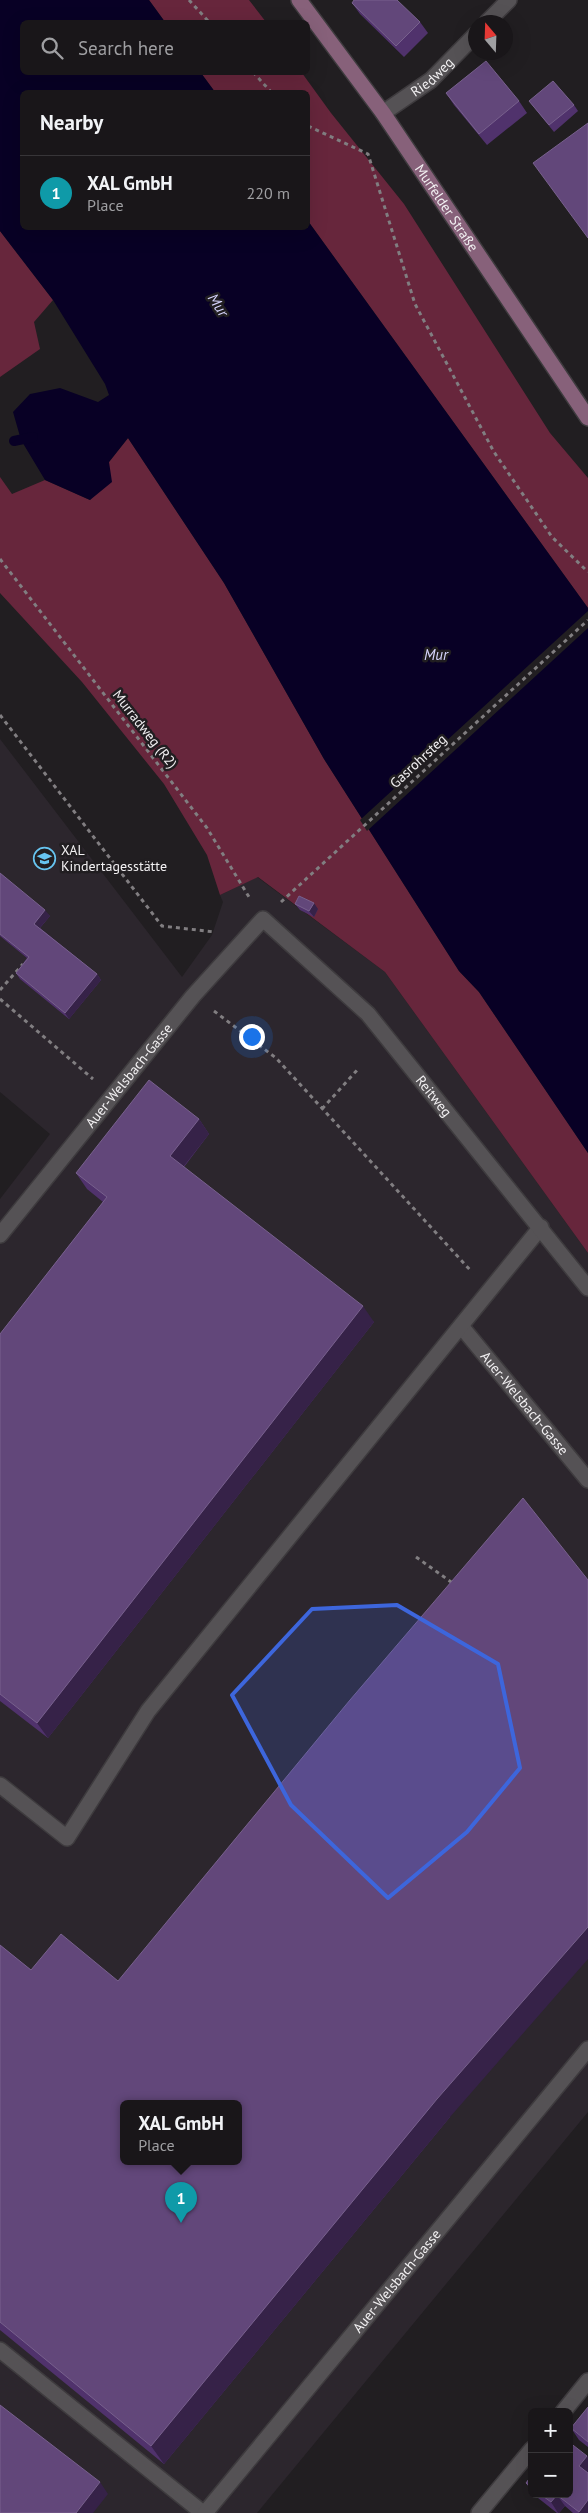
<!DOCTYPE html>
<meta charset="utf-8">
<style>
:root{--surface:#191619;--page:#221f22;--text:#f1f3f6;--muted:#9f9fa2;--line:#373538;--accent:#d93025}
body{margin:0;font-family:"PT Sans",sans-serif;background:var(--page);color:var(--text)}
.controls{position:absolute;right:15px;bottom:15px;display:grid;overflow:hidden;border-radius:8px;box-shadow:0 5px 20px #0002}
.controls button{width:45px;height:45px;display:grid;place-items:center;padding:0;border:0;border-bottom:1px solid var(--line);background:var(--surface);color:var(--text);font:25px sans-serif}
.compass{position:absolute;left:468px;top:15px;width:45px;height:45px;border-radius:50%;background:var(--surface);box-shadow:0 5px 20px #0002;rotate:341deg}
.you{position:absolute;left:251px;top:1036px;width:18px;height:18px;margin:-12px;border:4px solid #fff;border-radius:50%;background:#1a73e8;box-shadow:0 0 0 8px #1a73e833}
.badge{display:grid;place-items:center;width:32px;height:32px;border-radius:50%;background:var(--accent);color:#fff;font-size:16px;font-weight:700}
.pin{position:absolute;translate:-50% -41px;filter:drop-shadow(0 1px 2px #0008)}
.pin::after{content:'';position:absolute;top:26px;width:18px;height:15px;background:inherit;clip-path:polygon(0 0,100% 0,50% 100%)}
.popup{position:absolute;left:120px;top:2100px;width:122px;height:65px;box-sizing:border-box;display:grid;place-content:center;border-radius:8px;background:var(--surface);filter:drop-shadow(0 1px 4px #0005);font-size:16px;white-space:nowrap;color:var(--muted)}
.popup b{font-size:19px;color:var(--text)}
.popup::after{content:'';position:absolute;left:50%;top:100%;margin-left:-10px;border:10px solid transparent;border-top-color:var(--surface)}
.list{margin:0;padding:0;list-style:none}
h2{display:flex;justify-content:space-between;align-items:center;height:65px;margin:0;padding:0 20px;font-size:21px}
h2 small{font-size:16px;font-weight:400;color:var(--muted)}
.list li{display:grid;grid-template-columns:32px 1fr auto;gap:15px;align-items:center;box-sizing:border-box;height:75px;padding:0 20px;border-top:1px solid var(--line)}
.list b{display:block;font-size:19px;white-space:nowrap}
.list p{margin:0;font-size:16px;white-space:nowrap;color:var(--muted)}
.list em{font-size:16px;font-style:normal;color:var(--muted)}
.icon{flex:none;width:28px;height:28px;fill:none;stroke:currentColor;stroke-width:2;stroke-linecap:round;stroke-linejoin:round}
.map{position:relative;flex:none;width:588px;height:2513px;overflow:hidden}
.search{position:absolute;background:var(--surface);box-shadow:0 5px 20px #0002;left:20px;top:20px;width:290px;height:55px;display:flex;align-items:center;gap:12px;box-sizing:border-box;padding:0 18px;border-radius:8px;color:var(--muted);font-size:19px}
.panel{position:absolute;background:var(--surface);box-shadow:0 5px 20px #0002;left:20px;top:90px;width:290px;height:140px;border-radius:8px}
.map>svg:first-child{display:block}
.built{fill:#2c262d;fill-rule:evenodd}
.green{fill:#67263c}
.water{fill:#080025}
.pier{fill:#211e21}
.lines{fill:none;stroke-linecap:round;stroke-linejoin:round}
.stream{stroke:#080025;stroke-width:10}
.lane-casing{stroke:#3e3b3e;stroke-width:18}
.street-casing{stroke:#3e3b3e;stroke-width:18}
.secondary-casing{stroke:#3e3b3e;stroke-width:18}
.path{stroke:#817e81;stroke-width:3;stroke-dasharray:4 4;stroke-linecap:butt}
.lane{stroke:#555255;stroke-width:15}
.street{stroke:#555255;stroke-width:15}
.secondary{stroke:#87617a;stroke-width:15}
.wall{fill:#50326c}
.shaded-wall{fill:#362248}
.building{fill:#62477a;stroke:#78618d;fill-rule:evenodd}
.marked{fill:#3d66dc;fill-opacity:0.2;stroke:#3d66dc;stroke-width:4;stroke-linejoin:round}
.labels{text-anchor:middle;stroke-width:5;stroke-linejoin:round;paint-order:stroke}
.street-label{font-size:14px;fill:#f2f0f2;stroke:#211e21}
.poi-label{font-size:14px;fill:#f2f0f2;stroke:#211e21;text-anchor:start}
.water-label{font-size:15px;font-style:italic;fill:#d7d5fd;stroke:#211e21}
</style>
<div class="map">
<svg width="588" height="2513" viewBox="0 0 588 2513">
<rect width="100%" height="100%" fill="#211e21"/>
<path class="built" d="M0 739 182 977 212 935 223 902 220 895 257 877 385 972 588 1253V2112L257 2513H0V1199L50 1134 0 1092ZM124 2104H238V2162H124Z"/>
<path class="green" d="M149 0H249L266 22H165Z
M201 73H302L331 113 404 204 550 433 588 478V608L308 221V92H215Z
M0 231 53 300 34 322 40 349 0 377Z
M128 438 224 583 324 759 459 971 479 992 588 1153V1253L385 972 258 877 220 895 207 855 164 784 82 682 0 593V477L12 494 45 480 90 500 109 462Z"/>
<path class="water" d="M0 0H149L165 22H22V72L201 73 215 92H22V228H308V221L588 608V1153L479 992 459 971 324 759 224 583 128 438 109 462 112 482 90 500 45 480 21 440 13 412 30 394 60 388 98 402 109 395 105 384 53 300 0 231Z"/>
<path class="pier" d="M588 611V628L367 831 360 820Z"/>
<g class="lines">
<path class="stream" d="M14 441 33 437"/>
<defs>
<g id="lane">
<path id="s1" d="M461 1326 588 1480"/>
<path d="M0 1785 67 1838 148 1711 541 1227"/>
<path d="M0 2350 203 2513"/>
<path id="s2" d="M205 2513 588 2049"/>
</g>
<g id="street">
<path d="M487 22 509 0"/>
<path id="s3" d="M383 113 431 80 476 34"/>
<path id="s4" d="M0 1235 193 996 263 919 368 1014 588 1288"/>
<path d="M563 2412 588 2381"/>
<path d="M479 2513 532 2449"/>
</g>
<g id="secondary">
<path id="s5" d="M299 0 383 113 588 418"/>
</g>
</defs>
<use href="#lane" class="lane-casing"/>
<use href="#street" class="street-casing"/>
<use href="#secondary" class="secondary-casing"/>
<path class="path" d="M189 0 209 22
M253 72 271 92
M308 126 368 154 415 304 494 452 552 537 588 572
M0 559 207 828 249 897
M0 715 162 926 215 932
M281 902 588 620
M0 990 23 964
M0 999 93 1079
M214 1011 276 1058 471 1271
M322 1109 359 1068
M416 1557 454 1584"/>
<use href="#lane" class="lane"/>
<use href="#street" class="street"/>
<use href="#secondary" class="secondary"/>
</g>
<path class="wall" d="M352 3 420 22 428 33 404 57 360 14Z
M446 93 519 101 527 113 487 145 454 105Z
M529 101 574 105 578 111 554 132Z
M0 873 50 916 40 928 97 974 101 980 69 1019 20 979 16 973 27 958 0 936Z
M295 904 318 909 314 917 300 910Z
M199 1119 209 1134 184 1167 374 1322 48 1738 0 1701V1334L103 1202 87 1189 76 1173Z
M0 1945 31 1970 118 1981 450 2117 164 2464 0 2330Z
M588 2407V2447L579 2440 571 2428Z
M532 2475V2492L526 2483Z
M533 2494H569L588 2513H573L565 2506 559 2513H557Z"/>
<path class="shaded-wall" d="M314 903 318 909 314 917 309 911Z
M45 910 50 916 38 930 34 924Z
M97 974 101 980 69 1019 65 1013Z
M199 1119 209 1134 180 1171 170 1156Z
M363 1306 374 1322 48 1738 37 1723Z
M588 1927V1959L450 2117 164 2464 151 2446 437 2099Z
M587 2456 588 2457V2476L579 2466Z
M100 2482 108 2494 93 2513H76Z
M557 2495 565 2506 559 2513H558L551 2502Z
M588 2500V2513H579V2512Z"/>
<path class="building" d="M354 0H397L420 22 396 46 352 3Z
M486 61 519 101 479 134 446 93Z
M553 81 574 105 549 125 529 101Z
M588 123V238L533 163Z
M0 873 45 910 34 924 97 974 65 1013 16 973 29 957 0 934Z
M299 896 314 903 309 911 295 904Z
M149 1080 199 1119 170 1156 363 1306 37 1723 0 1694V1334L107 1197 76 1173Z
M523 1498 588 1580V1927L437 2099 151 2446 0 2322V1945L31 1970 61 1934 118 1981 350 1700ZM124 2104H238V2162H124Z
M0 2405 100 2482 76 2513H0Z
M588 2407V2442L571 2428Z
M569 2442 587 2456 579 2466 588 2473V2500L579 2512 557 2495 551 2502 540 2494H569Z
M532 2475V2488L526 2483Z"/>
<path class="marked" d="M397 1605 498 1664 520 1768 467 1832 388 1898 291 1805 232 1695 312 1609Z"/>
<defs>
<symbol id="school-ring" viewBox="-11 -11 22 22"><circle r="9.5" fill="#211e21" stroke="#67c4f0" stroke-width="1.5"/><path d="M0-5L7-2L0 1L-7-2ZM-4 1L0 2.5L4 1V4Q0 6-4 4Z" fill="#67c4f0"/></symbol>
</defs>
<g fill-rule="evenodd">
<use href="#school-ring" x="32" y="846" width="25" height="25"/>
</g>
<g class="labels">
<g class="street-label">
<text dy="5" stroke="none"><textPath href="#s3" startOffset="61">Riedweg</textPath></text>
<text dy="5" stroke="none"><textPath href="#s5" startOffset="255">Murfelder Straße</textPath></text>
<text transform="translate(145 729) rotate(52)" y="5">Murradweg (R2)</text>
<text transform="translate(418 761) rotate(-43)" y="5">Gasrohrsteg</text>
<text dy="5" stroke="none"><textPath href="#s4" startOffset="205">Auer-Welsbach-Gasse</textPath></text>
<text dy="5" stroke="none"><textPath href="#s4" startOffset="658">Reitweg</textPath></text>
<text dy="5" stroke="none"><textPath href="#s1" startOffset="100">Auer-Welsbach-Gasse</textPath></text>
<text dy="5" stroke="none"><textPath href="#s2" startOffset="301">Auer-Welsbach-Gasse</textPath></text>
</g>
<g class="poi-label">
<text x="61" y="855">XAL<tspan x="61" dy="16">Kindertagesstätte</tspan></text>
</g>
<g class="water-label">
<text transform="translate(218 305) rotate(57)" y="5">Mur</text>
<text x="436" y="660">Mur</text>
</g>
</g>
</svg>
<div class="controls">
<button>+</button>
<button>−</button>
</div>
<svg class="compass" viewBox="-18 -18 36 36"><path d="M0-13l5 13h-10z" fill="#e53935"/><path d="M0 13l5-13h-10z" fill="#9f9fa2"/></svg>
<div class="you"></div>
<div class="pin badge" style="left:181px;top:2223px;background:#0f9aa8">1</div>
<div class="popup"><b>XAL GmbH</b>Place</div>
<div class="search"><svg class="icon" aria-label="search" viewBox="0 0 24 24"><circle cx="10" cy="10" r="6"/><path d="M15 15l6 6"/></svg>Search here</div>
<section class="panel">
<h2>Nearby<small></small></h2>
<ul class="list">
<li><span class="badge" style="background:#0f9aa8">1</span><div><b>XAL GmbH</b><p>Place</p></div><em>220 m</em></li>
</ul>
</section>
</div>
